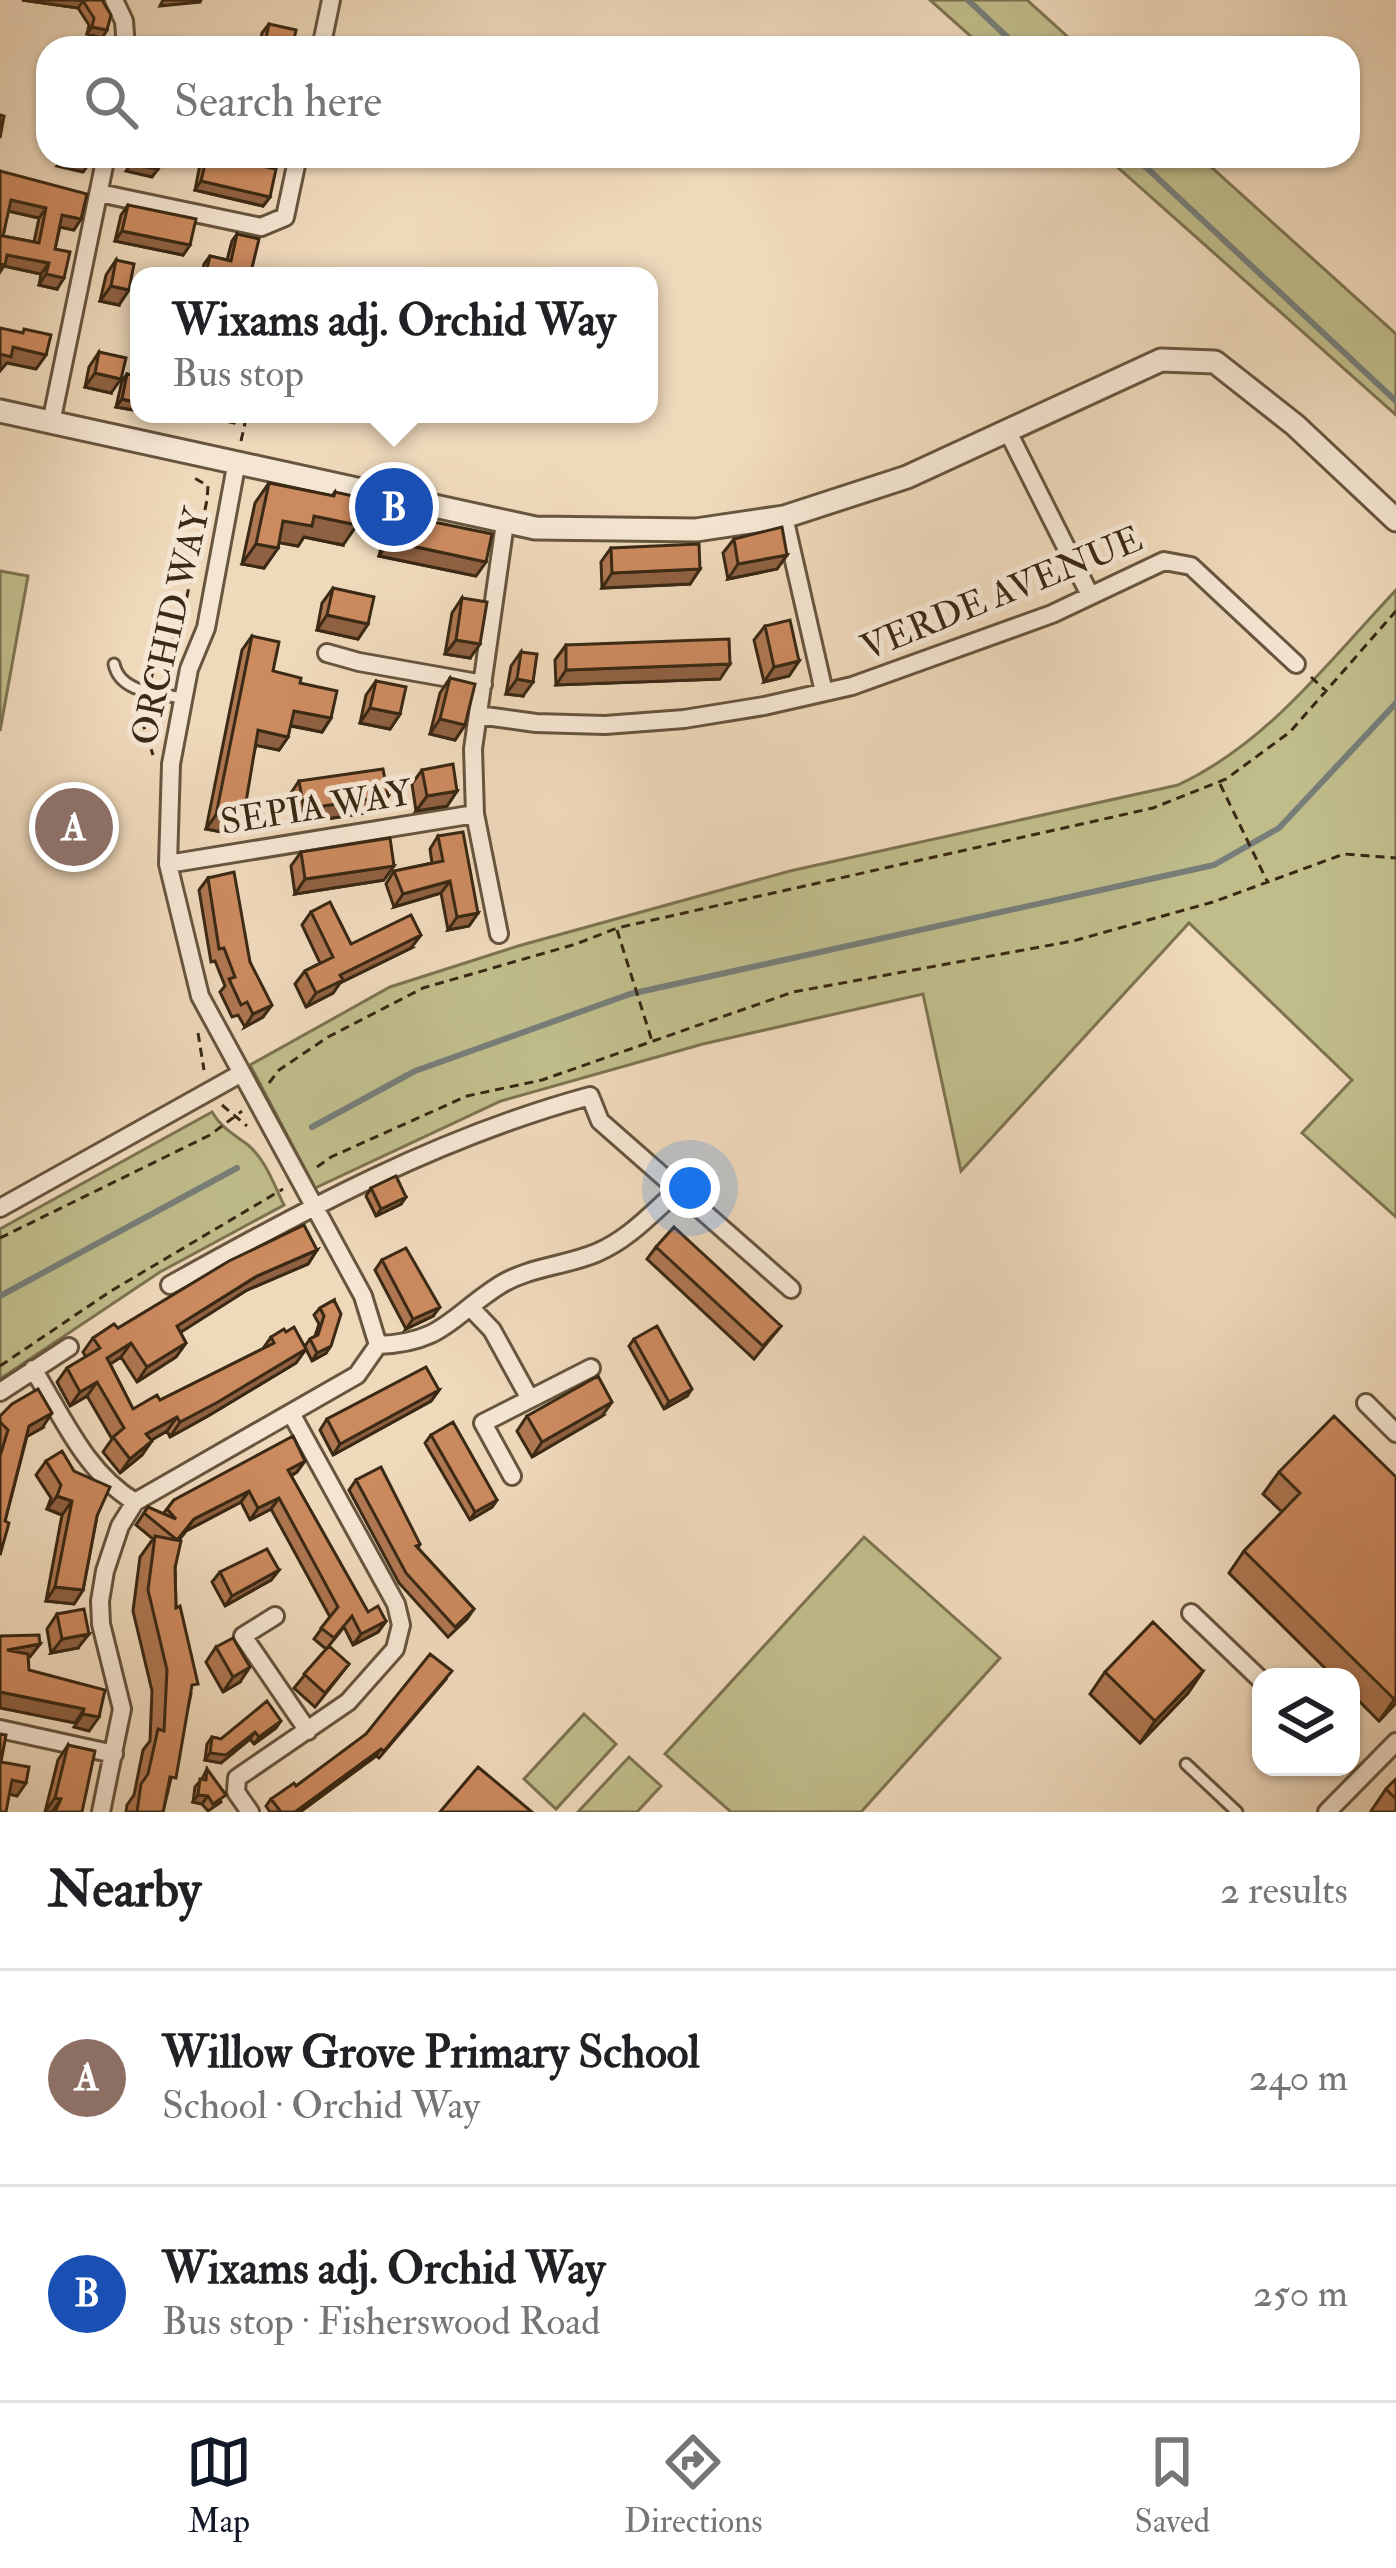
<!DOCTYPE html>
<meta charset="utf-8">
<style>
:root{--surface:#fff;--page:#f2f2f2;--text:#202124;--muted:#757577;--line:#e0e0e0;--accent:#111827}
body{margin:0;font-family:"IM FELL Double Pica",serif;background:var(--page);color:var(--text)}
.controls{position:absolute;right:36px;bottom:36px;display:grid;overflow:hidden;border-radius:24px;box-shadow:0 3px 9px #0004}
.controls button{width:108px;height:108px;display:grid;place-items:center;padding:0;border:0;border-bottom:3px solid var(--line);background:var(--surface);color:var(--text);font:60px sans-serif}
.you{position:absolute;left:690px;top:1188px;width:42px;height:42px;margin:-30px;border:9px solid #fff;border-radius:50%;background:#1a73e8;box-shadow:0 0 0 18px #1a73e833}
.badge{display:grid;place-items:center;width:78px;height:78px;border-radius:50%;background:var(--accent);color:#fff;font-size:39px;font-weight:700}
.pin{position:absolute;translate:-50% -50%;border:6px solid #fff;box-shadow:0 3px 12px #0006}
.popup{position:absolute;left:130px;top:267px;width:528px;height:156px;box-sizing:border-box;display:grid;place-content:center;border-radius:24px;background:var(--surface);filter:drop-shadow(0 3px 9px #0005);font-size:39px;white-space:nowrap;color:var(--muted)}
.popup b{font-size:45px;color:var(--text)}
.popup::after{content:'';position:absolute;left:50%;top:100%;margin-left:-24px;border:24px solid transparent;border-top-color:var(--surface)}
.list{margin:0;padding:0;list-style:none}
h2{display:flex;justify-content:space-between;align-items:center;height:156px;margin:0;padding:0 48px;font-size:51px}
h2 small{font-size:39px;font-weight:400;color:var(--muted)}
.list li{display:grid;grid-template-columns:78px 1fr auto;gap:36px;align-items:center;box-sizing:border-box;height:216px;padding:0 48px;border-top:3px solid var(--line)}
.list b{display:block;font-size:45px;white-space:nowrap}
.list p{margin:0;font-size:39px;white-space:nowrap;color:var(--muted)}
.list em{font-size:39px;font-style:normal;color:var(--muted)}
.icon{flex:none;width:66px;height:66px;fill:none;stroke:currentColor;stroke-width:2;stroke-linecap:round;stroke-linejoin:round}
.map{position:relative;flex:none;width:1396px;height:1812px;overflow:hidden}
.search{position:absolute;background:var(--surface);box-shadow:0 3px 9px #0004;left:36px;right:36px;top:36px;height:132px;display:flex;align-items:center;gap:30px;box-sizing:border-box;padding:0 42px;border-radius:36px;color:var(--muted);font-size:45px}
.sheet{height:588px;background:var(--surface)}
nav{display:flex;justify-content:space-around;align-items:center;box-sizing:border-box;height:168px;border-top:3px solid var(--line);background:var(--surface);font-size:33px;color:var(--muted)}
nav a{display:grid;justify-items:center;gap:6px}
nav .on{color:var(--accent)}
.map>svg:first-child{display:block}
.green{fill:#c0bd8b;stroke:#7d7350;stroke-width:3}
.lines{fill:none;stroke-linecap:round;stroke-linejoin:round}
.stream{stroke:#777e79;stroke-width:6}
.service-casing{stroke:#67553e;stroke-width:15}
.minor-casing{stroke:#67553e;stroke-width:22}
.tertiary-casing{stroke:#67553e;stroke-width:27}
.path{stroke:#3a2914;stroke-width:3;stroke-dasharray:9 6;stroke-linecap:butt}
.service{stroke:#f5e6d3;stroke-width:9}
.minor{stroke:#f5e6d3;stroke-width:16}
.tertiary{stroke:#f5e6d3;stroke-width:21}
.wall{fill:#af7752;stroke:#3a2914;stroke-width:3;fill-rule:evenodd}
.shaded-wall{fill:#8f6142;stroke:#3a2914;stroke-width:3}
.building{fill:#cc8a5f;stroke:#3a2914;stroke-width:3;fill-rule:evenodd}
.labels{text-anchor:middle;stroke-width:10;stroke-linejoin:round;paint-order:stroke}
.street-label{font-size:36px;fill:#3a2914;stroke:#f5e6d3}
</style>
<div class="map">
<svg width="1396" height="1812" viewBox="0 0 1396 1812">
<rect width="100%" height="100%" fill="#efd9bb"/>
<filter id="stains"><feTurbulence type="fractalNoise" baseFrequency=".00167" numOctaves="4"/><feColorMatrix values="0 0 0 0 .2 0 0 0 0 .09 0 0 0 0 .02 0 0 0 .5 -.17"/></filter>
<radialGradient id="worn" r=".72"><stop offset=".6" stop-color="#630" stop-opacity="0"/><stop offset="1" stop-color="#630" stop-opacity=".3"/></radialGradient>
<path class="green" d="M930 0H1027L1080 48H984Z
M1105 156H1199L1396 334V415Z
M0 571 28 576 0 731Z
M1396 590V1217L1302 1133 1352 1080 1189 923 961 1171 923 994 703 1044 501 1101 315 1188 250 1065 390 987 518 946 790 871 1178 785C1268 743 1329 661 1396 590Z
M212 1112C222 1129 234 1134 248 1145 266 1160 274 1185 284 1205L160 1272 0 1379V1229Z
M864 1537 1000 1658 861 1812H731L665 1754Z
M584 1714 616 1744 556 1809 524 1779Z
M629 1757 661 1786 637 1812H578Z"/>
<g class="lines">
<path class="stream" d="M968 0 1019 48
M1134 156 1396 401
M312 1127 415 1071 630 994 1214 865 1279 828 1396 703
M0 1296 237 1168"/>
<defs>
<path id="service" d="M114 664C120 693 157 693 182 698
M1186 1764 1237 1812"/>
<path id="minor" d="M114 0 124 21 126 48
M321 48 331 0
M99 193 261 227 285 217 298 156
M51 423 106 156
M1007 430 1090 595
M237 461 206 628 189 669 171 764 168 864 200 996 363 1296 378 1345
M784 517 824 692
M327 653 359 662 483 684
M478 715 536 723 605 725 684 719 764 706 852 686 1052 614 1164 561 1191 566 1296 664
M168 864 475 814
M499 934 475 814 473 749 505 523
M0 1208 240 1074
M170 1285C306 1209 439 1137 590 1096L600 1121 791 1289
M471 1308 492 1330 530 1399
M33 1369C63 1417 85 1472 135 1502
M0 1392 69 1347
M1366 1403 1396 1433
M512 1476 483 1423 591 1368
M1191 1613 1261 1680
M275 1616 243 1636 308 1731
M0 1729 114 1754
M101 1812 122 1709 101 1624 100 1601 105 1571 120 1526 135 1502 357 1375 378 1345C443 1343 451 1316 500 1285 529 1267 565 1266 596 1253 628 1240 652 1213 677 1191
M250 1812 236 1792 237 1778 348 1702 395 1649 401 1625 396 1604 292 1415
M1327 1812 1396 1742"/>
<path id="tertiary" d="M0 411 535 528 696 530 784 517 907 477 1161 360 1215 362 1295 425 1396 520"/>
</defs>
<use href="#service" class="service-casing"/>
<use href="#minor" class="minor-casing"/>
<use href="#tertiary" class="tertiary-casing"/>
<path class="path" d="M241 441 247 414
M1311 677 1326 691
M151 679 156 661 181 625 207 500 208 486 191 476
M145 706 142 721 153 755
M1220 784 1268 883
M617 930 652 1041
M198 1033 204 1070
M269 1083 279 1070 328 1037 423 988 576 944 617 928 1153 808 1226 779 1290 732 1396 611
M222 1105 247 1126
M317 1167 331 1157 467 1096 542 1080 793 992 1073 941 1213 902 1344 854 1396 858
M0 1238 210 1135 242 1111
M0 1366 111 1291 283 1189"/>
<use href="#service" class="service"/>
<use href="#minor" class="minor"/>
<use href="#tertiary" class="tertiary"/>
</g>
<path class="wall" d="M22 0H102L107 30 102 38 87 34 89 25 78 8Z
M269 24 292 48H259L262 33Z
M206 156 236 162 237 156H260L258 165 270 197 263 206 195 190 200 164Z
M0 171 74 230 60 227 55 249 57 289 39 285 41 274 4 266ZM8 211 39 218 34 242 3 236Z
M128 205 190 245 183 255 115 241 121 215Z
M237 234 250 276H202L204 264 210 256 227 260 232 241Z
M116 260 119 305 100 301 106 275Z
M99 352 111 393 85 387 89 367Z
M127 374 139 377V411L116 407 122 381Z
M269 483 332 496 335 492 343 545 304 537 298 546 279 542 278 548 264 568 242 564 255 503Z
M395 514 476 576 379 556 385 529Z
M734 539 787 555 777 569 728 579 723 553Z
M611 548 700 569 690 584 602 588 601 562Z
M333 588 368 624 358 639 317 630 322 603Z
M462 598 470 658 445 654 452 613Z
M765 626 799 661 789 676 764 682 754 640Z
M252 636 273 671 300 683 331 718 322 732 290 726 288 737 279 750 256 745 233 834 206 829 242 650Z
M566 645 720 679 556 685 555 660Z
M521 652 523 696 506 694 511 666Z
M450 678 465 725 455 740 430 734 440 693Z
M376 681 400 714 390 729 360 723 366 695Z
M422 770 457 791 447 806 416 811 412 784Z
M299 781 388 796 377 811 294 824 289 796Z
M438 836 478 913 469 926 448 930 441 893 394 907 386 884 394 871 432 863 430 849Z
M301 852 384 880 295 894 291 866Z
M208 878 250 962 263 1017 245 1027 238 1015 232 1017 220 992 225 986 215 961 211 962 199 890Z
M311 912 351 944 411 948 340 983 333 993 306 1007 295 984 305 971 320 963 302 925Z
M371 1188 406 1197 401 1204 376 1216 366 1196Z
M656 1247 781 1326 754 1359 647 1259Z
M317 1250 308 1264 247 1290 180 1332 186 1343 176 1357 137 1382 121 1357 110 1364 133 1409 160 1400 262 1350 271 1337 286 1332 305 1346 310 1339 315 1336 319 1324 314 1315 320 1308 334 1300 326 1353 312 1361 306 1349 296 1363 208 1416 170 1437 167 1431 151 1440 142 1455 120 1473 103 1452 112 1439 87 1396 70 1406 57 1382 67 1368 86 1357 83 1352 93 1338Z
M382 1260 433 1316 406 1329 375 1270Z
M634 1339 687 1396 664 1409 629 1346Z
M439 1390 431 1401 333 1455 320 1430 327 1419Z
M0 1416 42 1428 27 1436 5 1521 0 1555Z
M527 1416H602L532 1457 517 1431Z
M431 1435 497 1500 492 1507 470 1520 425 1443Z
M46 1461 97 1516 83 1590 74 1604 46 1601 62 1515 47 1509 51 1498 36 1475Z
M297 1472 291 1476 368 1612 386 1621 378 1632 353 1645 344 1627 328 1647 349 1664 315 1707 294 1688 326 1649 314 1639 330 1617 271 1509 250 1520 241 1502 186 1531 178 1541 175 1568 176 1608 191 1694 163 1812H126L127 1805 134 1795 143 1750 150 1741 152 1691 133 1611 140 1557 153 1539 136 1525 148 1507 163 1514 174 1500Z
M1279 1472 1396 1477V1703L1379 1721 1351 1693V1677H1334L1229 1573 1244 1551 1282 1512 1263 1494Z
M356 1480 420 1544 418 1548 474 1609 467 1619 448 1637 399 1583 349 1490Z
M279 1570 271 1580 225 1606 212 1582 220 1572Z
M57 1614 78 1648 51 1653 47 1629Z
M216 1647 240 1682 223 1692 206 1662Z
M1203 1671 1188 1693 1140 1743 1090 1694 1105 1672Z
M447 1678 379 1758 376 1756 300 1812H270L266 1806 271 1799 296 1786Z
M276 1728 254 1744 250 1739 221 1763 205 1760 207 1744 212 1737 221 1739Z
M68 1745 82 1812H45L58 1760Z
M207 1769 221 1802 208 1811 202 1804 193 1802 195 1787 202 1779Z
M1396 1779V1812H1372L1371 1811 1386 1789Z"/>
<path class="shaded-wall" d="M22 0H77L83 1 78 8Z
M163 0H201L200 2 160 6Z
M92 27 107 30 102 38 87 34Z
M158 156H182L177 163 156 158Z
M62 159 88 165 83 172 57 166Z
M131 164 158 169 152 177 126 171Z
M201 181 270 197 263 206 195 190Z
M11 200 46 208 39 218 4 210Z
M62 215 81 219 74 230 55 226Z
M122 231 190 245 183 255 115 241Z
M7 255 49 263 41 274 4 266 0 272V264Z
M46 274 64 278 57 289 39 285Z
M111 286 129 290 119 305 100 301Z
M13 347 46 355 36 369 7 363 0 371V354Z
M95 373 121 379 111 393 85 387Z
M122 399 139 403V411L116 407Z
M151 414H183L179 420Z
M217 414H241L234 423 214 418Z
M314 516 357 525 343 545 304 537 298 546 269 541 283 521Z
M389 541 486 562 476 576 379 556Z
M256 544 278 548 264 568 242 564Z
M787 555 777 569 728 579 738 564Z
M700 569 690 584 602 588 612 573Z
M327 615 368 624 358 639 317 630Z
M456 640 480 644 470 658 445 654Z
M799 661 789 676 764 682 774 667Z
M730 664 720 679 556 685 566 670Z
M517 679 533 682 523 696 506 694Z
M370 708 400 714 390 729 360 723Z
M294 711 331 718 322 732 284 724Z
M440 719 465 725 455 740 430 734Z
M258 730 288 737 279 750 249 744Z
M457 791 447 806 416 811 427 796Z
M388 796 377 811 294 824 304 809Z
M216 815 243 820 233 834 206 829Z
M394 866 384 880 295 894 305 879Z
M450 881 441 893 394 907 403 894Z
M478 913 469 926 448 930 457 917Z
M421 935 411 948 340 983 333 993 306 1007 316 993 340 975Z
M272 1005 263 1017 245 1027 253 1014Z
M406 1197 401 1204 376 1216 381 1209Z
M317 1250 308 1264 247 1290 167 1341 177 1326 257 1276Z
M440 1307 433 1316 406 1329 413 1319Z
M131 1343 121 1357 97 1373 107 1358Z
M186 1343 176 1357 137 1382 147 1367Z
M331 1346 326 1353 312 1361 317 1353Z
M306 1349 296 1363 208 1416 170 1437 180 1422Z
M97 1382 87 1396 70 1406 80 1392Z
M692 1389 687 1396 664 1409 669 1402Z
M439 1390 431 1401 333 1455 340 1444Z
M612 1402 602 1416 532 1457 542 1442Z
M52 1413 42 1428 19 1441 29 1426Z
M177 1417 167 1431 136 1449 146 1434Z
M152 1441 142 1455 120 1473 130 1459Z
M305 1461 297 1472 280 1481 288 1470Z
M249 1491 241 1502 186 1531 169 1552 194 1519Z
M57 1496 72 1501 62 1515 47 1509Z
M279 1498 271 1509 250 1520 258 1508Z
M497 1500 492 1507 470 1520 475 1512Z
M279 1570 271 1580 225 1606 232 1596Z
M55 1587 83 1590 74 1604 46 1601Z
M386 1621 378 1632 353 1645 361 1634Z
M89 1634 78 1648 51 1653 62 1639Z
M40 1644 30 1657 0 1663 7 1650Z
M250 1667 240 1682 223 1692 233 1677Z
M1203 1671 1188 1693 1140 1743 1155 1721Z
M0 1692 84 1709 75 1723 0 1708Z
M1396 1697V1703L1379 1721Z
M83 1714 99 1717 89 1731 74 1727Z
M281 1721 276 1728 254 1744 259 1737Z
M255 1732 250 1739 221 1763 205 1760 210 1753Z
M381 1749 376 1756 300 1812H295Z
M12 1780 26 1783 17 1796 4 1793Z
M198 1795 208 1796 202 1804 193 1802Z
M55 1798 61 1799 52 1812H45Z"/>
<path class="building" d="M77 0H102L111 15 107 30 92 27 94 18 83 1Z
M269 24 296 30 292 48H264Z
M0 115 4 116 0 138Z
M63 156H89L88 165 62 159Z
M133 156H160L158 169 131 164Z
M207 156 240 163 242 156H260L258 165 276 169 270 197 201 181Z
M0 171 87 194 81 219 62 215 55 249 70 252 64 278 46 274 49 263 7 255 5 265 0 264ZM11 200 46 208 39 243 3 236Z
M128 205 196 219 190 245 122 231Z
M237 234 259 239 250 276H218L206 273 210 256 231 261Z
M116 260 134 264 129 290 111 286Z
M0 328 23 333 24 329 51 335 46 355 13 347 11 357 0 354Z
M99 352 126 358 121 379 95 373Z
M127 374 139 377V403L122 399Z
M269 483 334 496 335 492 362 498 357 525 314 516 312 526 283 521 278 548 256 544Z
M395 514 492 534 486 562 389 541Z
M782 527 787 555 738 564 734 539Z
M699 544 700 569 612 573 611 548Z
M333 588 374 597 368 624 327 615Z
M462 598 487 602 480 644 456 640Z
M790 620 799 661 774 667 765 626Z
M252 636 279 642 273 671 301 678 300 683 337 691 331 718 294 711 288 737 258 730 243 820 216 815Z
M729 639 730 664 566 670V645Z
M521 652 537 654 533 682 517 679Z
M450 678 475 684 465 725 440 719Z
M376 681 406 687 400 714 370 708Z
M453 764 457 791 427 796 422 770Z
M383 769 388 796 304 809 299 781Z
M463 832 478 913 457 917 450 881 403 894 394 871 443 861 438 836Z
M390 838 394 866 305 879 301 852Z
M234 872 250 962 272 1005 253 1014 247 1002 241 1005 229 979 235 977 224 948 219 949 208 878Z
M330 902 351 944 411 915 421 935 340 975 343 980 316 993 305 971 333 957 311 912Z
M396 1176 406 1197 381 1209 371 1188Z
M304 1225 317 1250 257 1276 177 1326 186 1343 147 1367 131 1343 107 1358 133 1409 157 1395 160 1400 274 1343 271 1337 284 1329 286 1332 294 1327 306 1349 218 1402 180 1422 177 1417 146 1434 152 1441 130 1459 113 1437 124 1428 97 1382 80 1392 67 1368 100 1348 93 1338 114 1324 118 1328 229 1261Z
M674 1227 781 1326 763 1346 656 1247Z
M406 1248 440 1307 413 1319 382 1260Z
M334 1300 341 1314 331 1346 317 1353 310 1339 318 1335 324 1316 320 1308Z
M657 1326 692 1389 669 1402 634 1339Z
M426 1367 439 1390 340 1444 327 1419Z
M598 1376 612 1402 542 1442 527 1416Z
M38 1389 52 1413 29 1426 5 1521 9 1523 0 1555V1456L8 1430 0 1422V1416L12 1404Z
M1334 1416 1396 1477V1697L1394 1699 1244 1551 1300 1493 1279 1472Z
M453 1422 497 1500 475 1512 431 1435Z
M293 1436 305 1461 288 1470 368 1612 378 1606 386 1621 361 1634 352 1616 334 1638 321 1628 338 1607 279 1498 258 1508 249 1491 194 1519 177 1540 144 1513 148 1507 176 1519 167 1509 174 1500Z
M62 1451 74 1471 110 1487 97 1516 83 1590 55 1587 72 1501 57 1496 61 1485 46 1461Z
M381 1467 420 1544 416 1546 474 1609 455 1627 406 1573 356 1480Z
M155 1536 181 1541 175 1568 176 1608 180 1606 198 1684 192 1685 176 1778 170 1777 163 1812H137L141 1784 148 1774 158 1729 164 1731 167 1670 148 1590Z
M267 1549 279 1570 232 1596 220 1572Z
M84 1609 89 1634 62 1639 57 1614Z
M1153 1622 1203 1671 1155 1721 1105 1672Z
M39 1635 40 1644 7 1650 28 1654 29 1670 105 1690 99 1717 83 1714 84 1709 0 1692V1636Z
M233 1638 250 1667 233 1677 216 1647Z
M329 1646 349 1664 325 1693 304 1674Z
M430 1654 452 1671 384 1751 381 1749 295 1812H281L271 1799 294 1783 296 1786 366 1734Z
M267 1701 281 1721 259 1737 255 1732 226 1755 210 1753 212 1737 221 1739Z
M0 1734 6 1735 1 1762 29 1767 26 1783 12 1780 6 1812H0Z
M68 1745 95 1751 82 1812H55L61 1799 55 1798Z
M478 1767 532 1812H440Z
M207 1769 226 1795 213 1804 208 1796 198 1795 200 1779 206 1780Z
M1396 1779V1799L1386 1789Z"/>
<g class="labels">
<g class="street-label">
<text transform="translate(1001 592) rotate(-22)" y="13">VERDE AVENUE</text>
<text transform="translate(169 626) rotate(-77)" y="13">ORCHID WAY</text>
<text transform="translate(316 806) rotate(-9)" y="13">SEPIA WAY</text>
</g>
</g>
<rect width="100%" height="100%" filter="url(#stains)"/>
<rect width="100%" height="100%" fill="url(#worn)"/>
</svg>
<div class="controls">
<button><svg class="icon" aria-label="layers" viewBox="0 0 24 24"><path d="M12 4l9 5-9 5-9-5zM3 14l9 5 9-5"/></svg></button>
</div>
<div class="you"></div>
<div class="pin badge" style="left:74px;top:827px;background:#8d6e63">A</div>
<div class="pin badge" style="left:394px;top:507px;background:#1a4fb4">B</div>
<div class="popup"><b>Wixams adj. Orchid Way</b>Bus stop</div>
<div class="search"><svg class="icon" aria-label="search" viewBox="0 0 24 24"><circle cx="10" cy="10" r="6"/><path d="M15 15l6 6"/></svg>Search here</div>
</div>
<section class="sheet">
<h2>Nearby<small>2 results</small></h2>
<ul class="list">
<li><span class="badge" style="background:#8d6e63">A</span><div><b>Willow Grove Primary School</b><p>School · Orchid Way</p></div><em>240 m</em></li>
<li><span class="badge" style="background:#1a4fb4">B</span><div><b>Wixams adj. Orchid Way</b><p>Bus stop · Fisherswood Road</p></div><em>250 m</em></li>
</ul>
</section>
<nav>
<a class="on"><svg class="icon" aria-label="map" viewBox="0 0 24 24"><path d="M3 6l6-2 6 2 6-2v14l-6 2-6-2-6 2zM9 4v14M15 6v14"/></svg>Map</a>
<a><svg class="icon" aria-label="directions" viewBox="0 0 24 24"><path d="M12 3l9 9-9 9-9-9zM9 14v-3h6M13 9l2 2-2 2"/></svg>Directions</a>
<a><svg class="icon" aria-label="saved" viewBox="0 0 24 24"><path d="M7 4h10v16l-5-4-5 4z"/></svg>Saved</a>
</nav>
